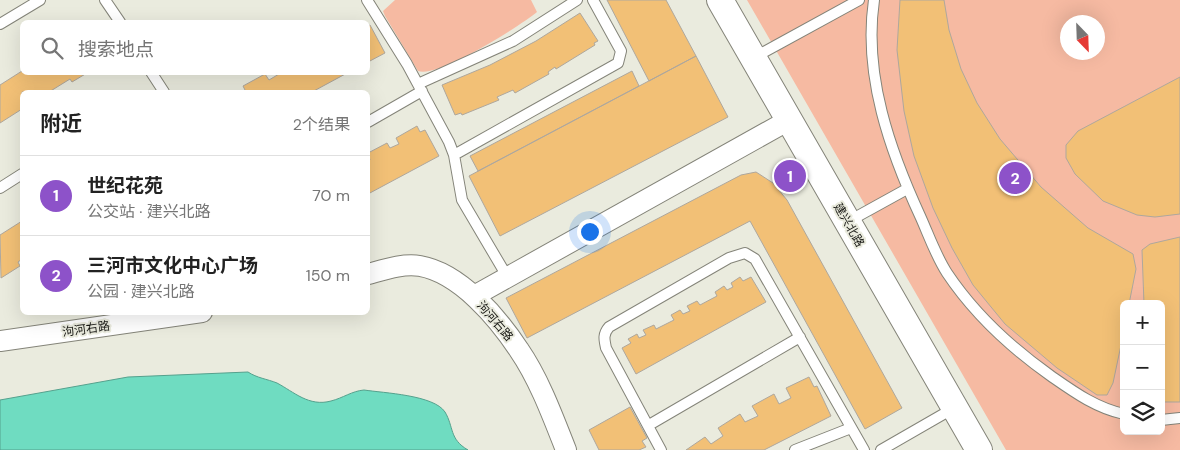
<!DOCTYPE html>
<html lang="zh">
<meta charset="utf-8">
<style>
:root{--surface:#fff;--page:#f6f6f6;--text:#222;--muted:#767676;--line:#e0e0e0;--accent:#8d52c9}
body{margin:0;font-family:"DM Sans","Noto Sans SC",sans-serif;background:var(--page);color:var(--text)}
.controls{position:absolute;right:15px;bottom:15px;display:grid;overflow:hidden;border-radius:8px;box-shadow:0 5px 20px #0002}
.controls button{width:45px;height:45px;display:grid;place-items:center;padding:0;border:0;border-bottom:1px solid var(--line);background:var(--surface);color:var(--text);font:25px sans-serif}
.compass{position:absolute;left:1060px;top:15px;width:45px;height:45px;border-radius:50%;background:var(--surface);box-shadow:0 5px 20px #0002;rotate:157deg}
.you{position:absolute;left:589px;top:231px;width:18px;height:18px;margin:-12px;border:4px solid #fff;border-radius:50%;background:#1a73e8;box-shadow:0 0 0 8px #1a73e833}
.badge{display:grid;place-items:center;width:32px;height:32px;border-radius:50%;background:var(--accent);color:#fff;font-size:16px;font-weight:700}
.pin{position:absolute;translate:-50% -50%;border:2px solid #fff;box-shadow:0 1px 5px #0006}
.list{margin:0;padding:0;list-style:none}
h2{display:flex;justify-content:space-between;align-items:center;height:65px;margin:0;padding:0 20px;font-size:21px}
h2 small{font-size:16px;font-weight:400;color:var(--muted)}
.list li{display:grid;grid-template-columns:32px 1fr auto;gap:15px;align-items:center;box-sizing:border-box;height:80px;padding:0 20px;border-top:1px solid var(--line)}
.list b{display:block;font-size:19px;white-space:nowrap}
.list p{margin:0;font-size:16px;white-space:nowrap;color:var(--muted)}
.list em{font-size:16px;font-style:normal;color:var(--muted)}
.icon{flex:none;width:28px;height:28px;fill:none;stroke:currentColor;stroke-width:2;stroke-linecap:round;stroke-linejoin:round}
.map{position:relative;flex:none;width:1180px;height:450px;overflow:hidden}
.search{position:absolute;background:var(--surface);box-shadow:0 5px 20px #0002;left:20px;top:20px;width:350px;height:55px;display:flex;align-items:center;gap:12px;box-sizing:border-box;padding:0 18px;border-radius:8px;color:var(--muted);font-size:19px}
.panel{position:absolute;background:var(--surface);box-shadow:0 5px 20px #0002;left:20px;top:90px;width:350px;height:225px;border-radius:8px}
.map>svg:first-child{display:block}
.green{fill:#f6baa2;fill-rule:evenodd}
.water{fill:#6fdcc1;stroke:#55a18d}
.building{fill:#f2c076;stroke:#aea79d}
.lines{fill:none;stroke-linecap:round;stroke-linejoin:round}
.service-casing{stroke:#848479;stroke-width:12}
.minor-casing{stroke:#848479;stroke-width:22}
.tertiary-casing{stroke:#848479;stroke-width:28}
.service{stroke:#fff;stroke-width:10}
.minor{stroke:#fff;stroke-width:20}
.tertiary{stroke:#fff;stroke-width:26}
.labels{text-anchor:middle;stroke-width:4;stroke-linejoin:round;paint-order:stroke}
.street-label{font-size:12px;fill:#181814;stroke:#eaebde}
</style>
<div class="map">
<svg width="1180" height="450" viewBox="0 0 1180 450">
<rect width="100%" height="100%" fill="#eaebde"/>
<path class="green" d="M395 0H531L537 12C520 26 437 79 418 71L385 16 383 11Z
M747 0H1180V450H1006ZM1068 22H1098V52H1068ZM1124 304H1161V431H1124Z"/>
<path class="water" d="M248 372C257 378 267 379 277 383 294 392 309 407 331 401 343 398 352 391 364 390 384 393 434 395 445 412 454 427 449 439 468 450H0V400L128 377Z"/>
<path class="building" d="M607 0H666L696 56 649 81Z
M900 0H944L949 30 961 69 977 103 1000 139 1041 187 1088 228 1133 254 1136 269 1129 304H1124V331L1113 383 1107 395H1097L1057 368 1005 324 973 285 952 248 933 208 914 156 904 111 897 50Z
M580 13 598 41 594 43 595 45 556 69 555 67 548 72 549 74 515 93 513 90 497 97 499 100 462 115 461 113 455 115 442 85 490 65 536 41Z
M370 25 385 53 368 62V26Z
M696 56 728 117 500 236 469 176Z
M22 71V72L87 73 72 82 70 79 49 92H22V109L0 123V85Z
M632 71 639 86 478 171 470 156Z
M278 72H349L312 92H246L243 86 265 74 269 80 279 74Z
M1180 77V214L1155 217 1137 215 1103 201 1075 174 1066 158V145L1078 131Z
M417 126 420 132 425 130 439 156 368 194V161L370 160 368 153 387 143 390 148 399 144 396 138Z
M756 172 773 183 787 200 902 408 865 429 750 221 527 338 506 298 741 175Z
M22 221V259L18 262 20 266 1 278 0 235Z
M1180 237V402H1161V304H1144L1142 250 1150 244Z
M740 277 743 281 751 277 766 302 636 374 622 348 631 343 628 339 637 334 639 338 646 335 643 330 654 325 656 329 674 320 671 315 680 310 683 314 690 311 687 306 697 301 700 305 717 296 715 292 724 286 727 290 733 287 731 283Z
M809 377 814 387 817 386 831 416 764 450H686L705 437 711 444 723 436 718 428 740 414 745 422 758 416 752 406 774 394 779 404 791 398 786 388Z
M630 407 647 438 642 441 646 447 639 450H599L589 430Z"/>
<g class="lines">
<defs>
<path id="service" d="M105 0 120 22
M367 0 407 64 449 142 454 155 462 200 508 278
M874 0C863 75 890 151 921 218 929 236 936 256 947 273 975 315 1010 347 1051 376 1074 392 1096 408 1124 414
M0 24 40 0
M755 57 859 0
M151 72 164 92
M418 84 513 41 577 0
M368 122 422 91
M454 155 618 63 621 51 593 0
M0 188 22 174
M849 221 907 189
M1161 420 1180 418
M649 425 800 337
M661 450 606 348C604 339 603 334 609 327L729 258 745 253 755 259 864 450
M795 450 851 428
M881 450 954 408"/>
<path id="minor" d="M368 274C383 270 403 263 420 266 460 273 498 318 519 350 539 379 553 417 566 450
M474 296 789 120
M0 341 202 312"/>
<path id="tertiary" d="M720 0 979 450"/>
</defs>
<use href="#service" class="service-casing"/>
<use href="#minor" class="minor-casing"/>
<use href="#tertiary" class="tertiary-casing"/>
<use href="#service" class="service"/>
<use href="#minor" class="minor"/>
<use href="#tertiary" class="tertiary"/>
</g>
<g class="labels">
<g class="street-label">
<text transform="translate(849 225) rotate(60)" y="4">建兴北路</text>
<text transform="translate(495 321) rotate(49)" y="4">泃河右路</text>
<text transform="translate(86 329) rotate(-8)" y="4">泃河右路</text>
</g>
</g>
</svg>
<div class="controls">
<button>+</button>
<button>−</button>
<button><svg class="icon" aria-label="layers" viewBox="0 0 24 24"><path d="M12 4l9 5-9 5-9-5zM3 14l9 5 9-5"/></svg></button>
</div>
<svg class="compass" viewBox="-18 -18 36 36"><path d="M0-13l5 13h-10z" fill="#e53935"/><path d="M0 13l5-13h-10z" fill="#767676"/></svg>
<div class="you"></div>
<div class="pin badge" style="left:790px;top:176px">1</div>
<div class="pin badge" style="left:1015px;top:178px">2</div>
<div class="search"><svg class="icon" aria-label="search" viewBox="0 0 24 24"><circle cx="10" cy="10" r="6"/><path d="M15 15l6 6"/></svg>搜索地点</div>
<section class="panel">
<h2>附近<small>2个结果</small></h2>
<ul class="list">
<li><span class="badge">1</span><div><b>世纪花苑</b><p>公交站 · 建兴北路</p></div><em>70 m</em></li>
<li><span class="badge">2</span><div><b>三河市文化中心广场</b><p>公园 · 建兴北路</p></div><em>150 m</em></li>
</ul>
</section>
</div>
